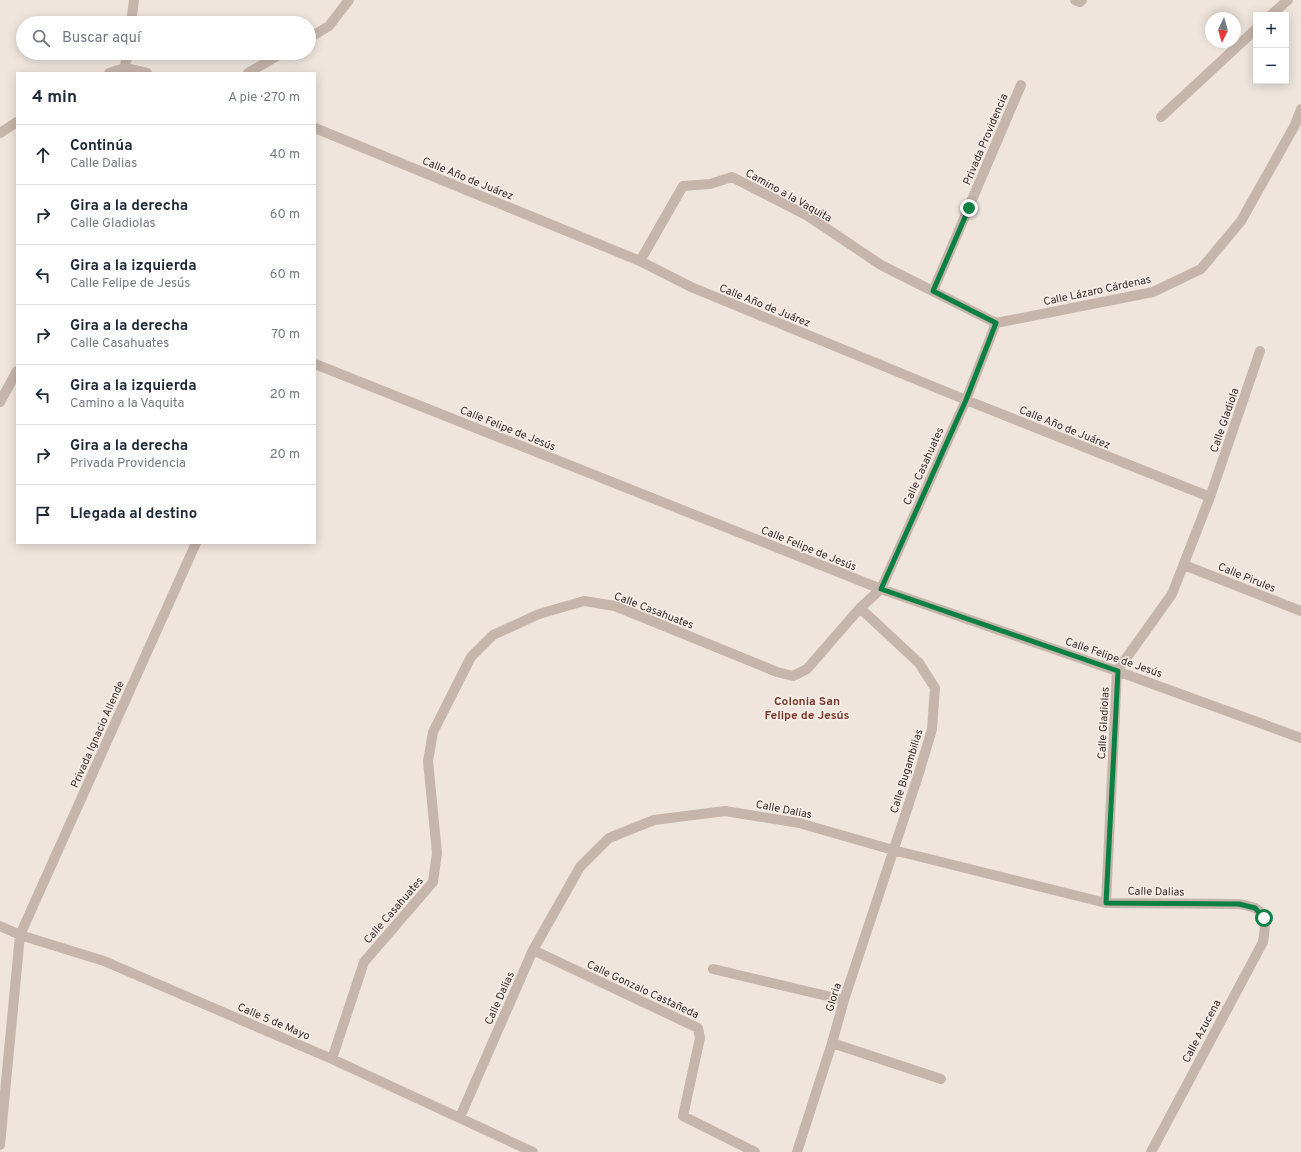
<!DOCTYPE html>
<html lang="es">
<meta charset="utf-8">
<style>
:root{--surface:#fff;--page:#f6f6f7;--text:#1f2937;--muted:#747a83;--line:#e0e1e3}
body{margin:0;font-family:Overpass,sans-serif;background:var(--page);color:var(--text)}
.controls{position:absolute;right:12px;top:12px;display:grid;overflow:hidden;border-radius:0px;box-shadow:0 2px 10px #0003}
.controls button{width:36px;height:36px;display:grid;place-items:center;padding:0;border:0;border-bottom:1px solid var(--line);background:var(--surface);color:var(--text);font:20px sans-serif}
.compass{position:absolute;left:1205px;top:12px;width:36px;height:36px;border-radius:50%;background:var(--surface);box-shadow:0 2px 10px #0003;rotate:185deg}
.stop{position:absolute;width:12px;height:12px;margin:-9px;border:3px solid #0b8043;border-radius:50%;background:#fff}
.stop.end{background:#0b8043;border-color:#fff;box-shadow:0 1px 4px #0008}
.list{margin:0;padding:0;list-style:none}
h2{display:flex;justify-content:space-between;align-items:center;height:52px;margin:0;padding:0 16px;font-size:17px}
h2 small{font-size:13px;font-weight:400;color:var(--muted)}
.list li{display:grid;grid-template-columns:26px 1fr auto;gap:12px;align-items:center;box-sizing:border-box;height:60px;padding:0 16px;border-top:1px solid var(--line)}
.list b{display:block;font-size:15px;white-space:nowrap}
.list p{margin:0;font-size:13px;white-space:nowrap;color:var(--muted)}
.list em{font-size:13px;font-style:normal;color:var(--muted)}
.icon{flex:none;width:22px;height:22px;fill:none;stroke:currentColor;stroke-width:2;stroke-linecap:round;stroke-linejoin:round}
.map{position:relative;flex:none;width:1301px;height:1152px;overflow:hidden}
.search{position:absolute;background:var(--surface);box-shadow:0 2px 10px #0003;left:16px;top:16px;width:300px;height:44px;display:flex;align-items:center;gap:10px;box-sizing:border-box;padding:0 14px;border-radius:22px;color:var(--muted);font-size:15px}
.panel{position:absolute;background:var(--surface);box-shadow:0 2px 10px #0003;left:16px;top:72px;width:300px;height:472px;border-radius:0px}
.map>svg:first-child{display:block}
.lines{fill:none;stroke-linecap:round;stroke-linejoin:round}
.minor{stroke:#c6b5aa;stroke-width:10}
.tertiary{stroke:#c6b5aa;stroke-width:10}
.route{stroke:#0b8043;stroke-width:5}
.labels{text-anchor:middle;stroke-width:3;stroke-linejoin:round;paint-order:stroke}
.street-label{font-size:11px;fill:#342b29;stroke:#f7efe8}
.neighbourhood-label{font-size:12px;font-weight:bold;fill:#79392b;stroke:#f7efe8}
</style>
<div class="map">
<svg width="1301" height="1152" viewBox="0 0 1301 1152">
<rect width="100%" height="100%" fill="#efe5dd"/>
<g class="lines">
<path class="minor" d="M1075 0 1080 2 1082 0
M1271 15 1288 0
M131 23 134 0
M125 68 127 53
M1161 117 1256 29
M315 128 640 261 691 287 966 400 1210 497
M640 261 683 186 710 184 732 177 808 216 881 265 996 323
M933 291 1021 85
M996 323 1153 292 1201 269 1241 221 1295 125 1301 109
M315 364 881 589 1117 671 1301 738
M0 402 17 371
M1184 565 1301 611
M1106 903 1117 671 1172 594 1210 497 1260 351
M0 926 20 935 104 961 332 1059 533 1152
M533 950 698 1028 700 1038 683 1116 755 1152
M713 969 844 1000
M832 1043 941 1079
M332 1059 364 962 433 882 437 853 428 761 433 732 471 657 493 635 539 614 584 601 615 606 777 672 793 676 807 669 860 608 881 589 966 400 996 323
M460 1117 533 950 580 867 609 838 654 820 725 811 799 823 893 850 1106 903 1239 904C1244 905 1250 906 1255 908 1268 915 1265 930 1263 942L1151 1152
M0 1145 20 935 196 543
M797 1152 832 1043 844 1000 919 773 932 729 935 688 919 663 860 608"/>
<path class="tertiary" d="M309 38 329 26 349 0
M109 73 125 68 147 73
M248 73 282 53
M0 133 17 122"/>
</g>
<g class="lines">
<path class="route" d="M969 208 933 291 996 323 966 400 881 589 1118 671 1106 903 1239 904 1255 908 1264 918"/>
</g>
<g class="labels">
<g class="street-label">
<text transform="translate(985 139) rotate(-67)" y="4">Privada Providencia</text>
<text transform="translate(468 178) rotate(22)" y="4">Calle Año de Juárez</text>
<text transform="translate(789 195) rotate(29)" y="4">Camino a la Vaquita</text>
<text transform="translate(1097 290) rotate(-12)" y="4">Calle Lázaro Cárdenas</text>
<text transform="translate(765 305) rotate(22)" y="4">Calle Año de Juárez</text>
<text transform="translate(1224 420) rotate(-71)" y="4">Calle Gladiola</text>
<text transform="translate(1065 427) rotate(22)" y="4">Calle Año de Juárez</text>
<text transform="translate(508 428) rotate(22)" y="4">Calle Felipe de Jesús</text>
<text transform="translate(923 466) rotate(-66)" y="4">Calle Casahuates</text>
<text transform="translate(809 548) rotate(22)" y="4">Calle Felipe de Jesús</text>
<text transform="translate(1247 577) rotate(22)" y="4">Calle Pirules</text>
<text transform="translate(654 610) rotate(21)" y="4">Calle Casahuates</text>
<text transform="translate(1114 657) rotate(19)" y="4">Calle Felipe de Jesús</text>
<text transform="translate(1103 723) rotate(-87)" y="4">Calle Gladiolas</text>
<text transform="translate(97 734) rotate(-66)" y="4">Privada Ignacio Allende</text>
<text transform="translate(906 771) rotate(-73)" y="4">Calle Bugambilias</text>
<text transform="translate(784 809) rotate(11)" y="4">Calle Dalias</text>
<text transform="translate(1156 891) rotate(1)" y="4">Calle Dalias</text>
<text transform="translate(393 910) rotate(-49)" y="4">Calle Casahuates</text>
<text transform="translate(643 989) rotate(25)" y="4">Calle Gonzalo Castañeda</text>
<text transform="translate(833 997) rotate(-73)" y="4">Gloria</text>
<text transform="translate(499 998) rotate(-66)" y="4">Calle Dalias</text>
<text transform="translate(274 1021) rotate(23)" y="4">Calle 5 de Mayo</text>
<text transform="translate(1201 1031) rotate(-62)" y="4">Calle Azucena</text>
</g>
<g class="neighbourhood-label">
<text x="807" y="705">Colonia San<tspan x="807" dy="14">Felipe de Jesús</tspan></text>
</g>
</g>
</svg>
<div class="controls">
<button>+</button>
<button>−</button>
</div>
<svg class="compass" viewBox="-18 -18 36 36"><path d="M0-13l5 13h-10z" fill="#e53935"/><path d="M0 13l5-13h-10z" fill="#747a83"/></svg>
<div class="stop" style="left:1264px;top:918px"></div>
<div class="stop end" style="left:969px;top:208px"></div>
<div class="search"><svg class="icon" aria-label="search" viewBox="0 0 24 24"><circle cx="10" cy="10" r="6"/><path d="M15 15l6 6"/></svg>Buscar aquí</div>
<section class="panel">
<h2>4 min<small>A pie · 270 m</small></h2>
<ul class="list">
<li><svg class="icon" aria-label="ahead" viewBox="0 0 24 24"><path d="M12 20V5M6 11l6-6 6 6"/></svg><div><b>Continúa</b><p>Calle Dalias</p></div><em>40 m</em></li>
<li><svg class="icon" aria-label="right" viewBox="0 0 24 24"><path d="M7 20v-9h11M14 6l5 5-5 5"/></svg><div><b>Gira a la derecha</b><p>Calle Gladiolas</p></div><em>60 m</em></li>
<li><svg class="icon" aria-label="left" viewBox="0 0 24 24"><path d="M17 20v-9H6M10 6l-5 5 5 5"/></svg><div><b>Gira a la izquierda</b><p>Calle Felipe de Jesús</p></div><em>60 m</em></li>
<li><svg class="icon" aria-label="right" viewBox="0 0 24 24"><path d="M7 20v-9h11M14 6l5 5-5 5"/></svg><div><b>Gira a la derecha</b><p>Calle Casahuates</p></div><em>70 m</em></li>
<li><svg class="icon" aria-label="left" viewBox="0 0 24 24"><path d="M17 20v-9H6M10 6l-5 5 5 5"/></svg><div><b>Gira a la izquierda</b><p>Camino a la Vaquita</p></div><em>20 m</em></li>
<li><svg class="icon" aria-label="right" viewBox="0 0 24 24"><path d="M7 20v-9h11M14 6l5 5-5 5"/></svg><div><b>Gira a la derecha</b><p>Privada Providencia</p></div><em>20 m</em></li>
<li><svg class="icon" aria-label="arrive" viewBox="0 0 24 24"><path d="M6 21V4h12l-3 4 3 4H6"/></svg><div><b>Llegada al destino</b></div></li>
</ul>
</section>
</div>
